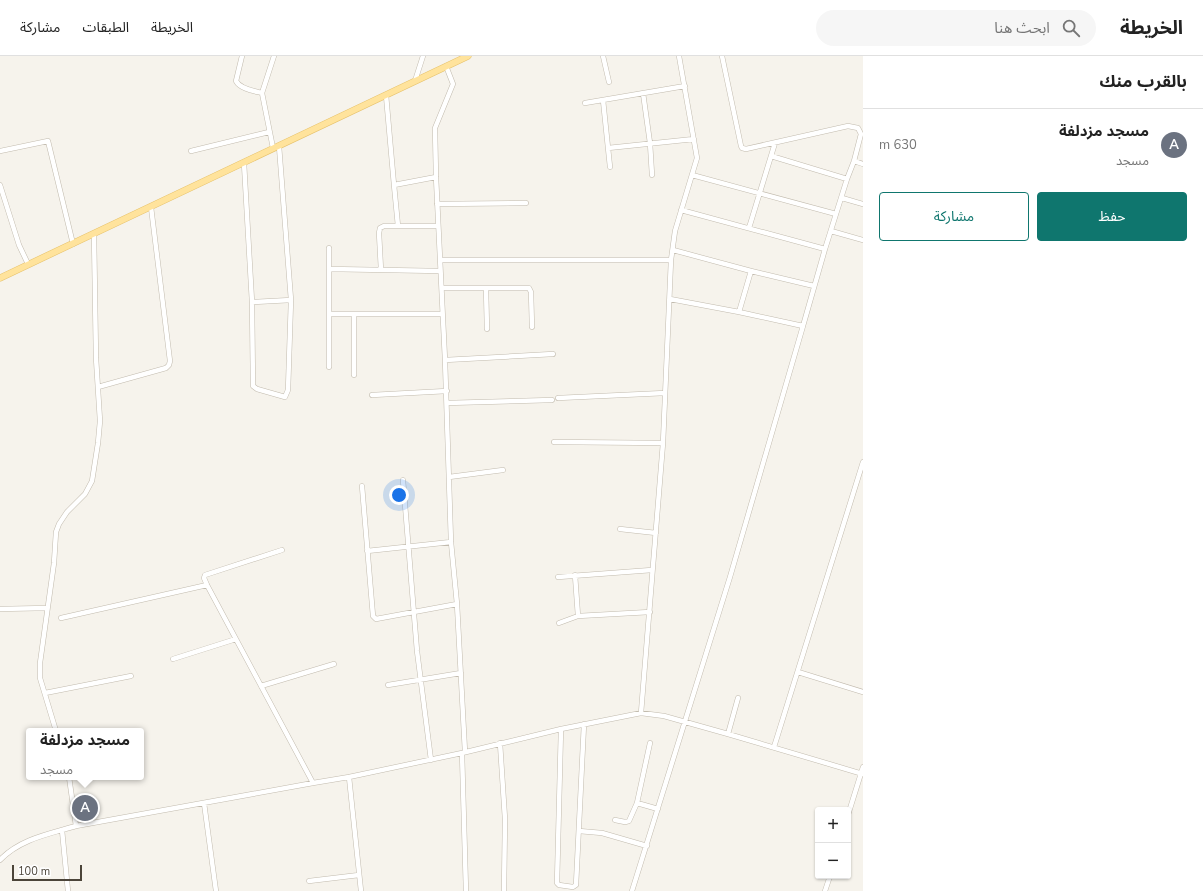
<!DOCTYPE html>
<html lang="ar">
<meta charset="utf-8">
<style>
:root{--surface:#fff;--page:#f6f6f6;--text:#222;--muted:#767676;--line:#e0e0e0;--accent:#0f766e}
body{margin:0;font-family:"Nunito Sans","Noto Sans Arabic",sans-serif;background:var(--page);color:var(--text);direction:rtl}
.controls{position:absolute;right:12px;bottom:12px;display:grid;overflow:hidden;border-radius:4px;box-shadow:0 1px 3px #0004}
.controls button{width:36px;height:36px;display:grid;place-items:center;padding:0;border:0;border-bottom:1px solid var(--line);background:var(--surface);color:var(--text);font:20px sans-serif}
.scale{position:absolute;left:12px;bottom:10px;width:70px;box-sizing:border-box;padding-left:4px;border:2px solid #4b4439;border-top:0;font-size:11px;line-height:14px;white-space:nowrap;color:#4b4439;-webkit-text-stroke:3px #fff;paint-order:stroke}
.you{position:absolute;left:399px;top:439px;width:14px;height:14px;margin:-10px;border:3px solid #fff;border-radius:50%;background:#1a73e8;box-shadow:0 0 0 6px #1a73e833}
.badge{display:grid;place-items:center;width:26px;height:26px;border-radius:50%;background:var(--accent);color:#fff;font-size:13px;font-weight:700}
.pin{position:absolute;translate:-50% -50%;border:2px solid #fff;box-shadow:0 1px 4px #0006}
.popup{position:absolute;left:26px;top:672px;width:118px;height:52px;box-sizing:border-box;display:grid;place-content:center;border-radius:4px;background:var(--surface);filter:drop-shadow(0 1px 3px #0005);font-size:13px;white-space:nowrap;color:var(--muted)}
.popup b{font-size:15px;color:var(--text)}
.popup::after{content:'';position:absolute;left:50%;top:100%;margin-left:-8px;border:8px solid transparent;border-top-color:var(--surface)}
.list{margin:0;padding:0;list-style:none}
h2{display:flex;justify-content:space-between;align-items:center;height:52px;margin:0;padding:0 16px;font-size:17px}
h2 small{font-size:13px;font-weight:400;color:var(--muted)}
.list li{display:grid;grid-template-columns:26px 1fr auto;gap:12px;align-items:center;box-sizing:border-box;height:72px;padding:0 16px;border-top:1px solid var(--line)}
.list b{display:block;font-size:15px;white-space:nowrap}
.list p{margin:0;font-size:13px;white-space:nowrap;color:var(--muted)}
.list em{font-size:13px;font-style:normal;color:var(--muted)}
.actions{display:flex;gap:8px;padding:12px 16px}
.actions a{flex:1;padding:9px 0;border:1px solid var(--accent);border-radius:4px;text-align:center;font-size:14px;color:var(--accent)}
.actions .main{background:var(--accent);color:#fff}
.icon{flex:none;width:22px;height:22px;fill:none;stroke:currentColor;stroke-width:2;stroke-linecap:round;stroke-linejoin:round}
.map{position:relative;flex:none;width:863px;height:835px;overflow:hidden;direction:ltr}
header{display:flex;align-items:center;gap:24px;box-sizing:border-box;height:56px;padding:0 20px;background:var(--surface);border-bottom:1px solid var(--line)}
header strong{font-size:19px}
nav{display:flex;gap:22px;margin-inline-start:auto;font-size:14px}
.search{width:280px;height:36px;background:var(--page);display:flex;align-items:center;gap:10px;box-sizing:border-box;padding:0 14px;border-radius:22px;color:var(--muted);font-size:15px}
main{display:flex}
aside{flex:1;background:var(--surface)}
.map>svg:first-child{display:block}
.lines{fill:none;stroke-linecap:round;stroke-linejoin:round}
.minor-casing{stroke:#c2bbae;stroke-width:5.5}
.major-casing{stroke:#e6c16a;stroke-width:7}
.minor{stroke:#fff;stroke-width:4.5}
.major{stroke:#ffe39c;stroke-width:6}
</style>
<header>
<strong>الخريطة</strong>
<div class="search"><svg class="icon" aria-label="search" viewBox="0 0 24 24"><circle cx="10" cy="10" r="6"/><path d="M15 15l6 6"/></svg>ابحث هنا</div>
<nav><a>الخريطة</a><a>الطبقات</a><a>مشاركة</a></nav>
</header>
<main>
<aside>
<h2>بالقرب منك<small></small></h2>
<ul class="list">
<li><span class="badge" style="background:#6b7280">A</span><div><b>مسجد مزدلفة</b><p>مسجد</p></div><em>630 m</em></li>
</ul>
<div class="actions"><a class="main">حفظ</a><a>مشاركة</a></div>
</aside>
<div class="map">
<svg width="863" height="835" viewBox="0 0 863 835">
<rect width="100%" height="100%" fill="#f6f3ec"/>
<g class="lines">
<defs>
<path id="minor" d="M242 0 236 25C240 33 254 35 262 37L273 92
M603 0 609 26
M722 0 741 90 742 92 746 93 848 70 858 72 861 78 854 105 847 123 825 193 803 270
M446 10 453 28 435 72 436 121 445 304 451 486 457 548 465 696
M415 25 423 0
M262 37 274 0
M643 37 650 87 652 119
M386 39 394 129
M603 44 610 111
M585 47 685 30
M608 92 694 83
M0 95 48 85 73 188
M191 95 269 76
M771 100 847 123
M854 105 863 108
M244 107 252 246 253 330 257 333 285 341 288 334 291 244 279 90
M692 119 836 158
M0 129 19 189 28 208
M842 142 863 148
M437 148 526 147
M681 154 825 193
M398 170 394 129 436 121
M749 172 775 87
M831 175 863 184
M673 194 751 215
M441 204H671
M329 213 440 215
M381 214 379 177 380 172 384 170H438
M442 232H529L531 236 532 271
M486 233 487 273
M670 243 739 256
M252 246 291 244
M329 258H442
M445 304 553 298
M329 311V192
M354 319V259
M98 331 166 312 169 309 170 305 151 151
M372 339 447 335
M558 342 665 337
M447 347 552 344
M554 386 663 387
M449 421 503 414
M403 424 417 595 431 704
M362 430 373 560 376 563 457 548
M620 473 656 477
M282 494 205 519 204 522 207 529 313 727
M367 495 451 486
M575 519 578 560 650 556
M558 521 652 514
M0 553 47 552
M61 562 207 529
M559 567 578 560
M173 603 236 583
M798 616 863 636
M388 629 461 617
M261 630 334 608
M45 637 131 620
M641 657 663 387 671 204 675 175 697 102 679 0
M561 673 557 827 559 829 573 831 576 829 584 668
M56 675 40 622V607L54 507 56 476 59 468 67 456 85 438 92 425 98 387 100 365 96 302 94 178
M728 678 738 642
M500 687 505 763 504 835
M650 687 637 747 658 753
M774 691 863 406
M462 697 466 835
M69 721 76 770
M349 721 361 835
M204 747 216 835
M848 759 863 711
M615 764 625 766 629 765 637 747
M62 774 68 835
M579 775 602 777 647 790
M0 804C20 783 49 778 76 770L313 727 349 721 462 697 561 673 641 657 664 660 728 678 863 718
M309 825 359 819
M632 835 730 521 803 270 739 256 751 215 814 230
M825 835 830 820"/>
<path id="major" d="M0 222 468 0"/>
</defs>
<use href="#minor" class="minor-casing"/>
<use href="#major" class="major-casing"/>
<use href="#minor" class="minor"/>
<use href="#major" class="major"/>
</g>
</svg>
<div class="controls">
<button>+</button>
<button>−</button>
</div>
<div class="scale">100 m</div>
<div class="you"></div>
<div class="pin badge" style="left:85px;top:752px;background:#6b7280">A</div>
<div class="popup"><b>مسجد مزدلفة</b>مسجد</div>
</div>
</main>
